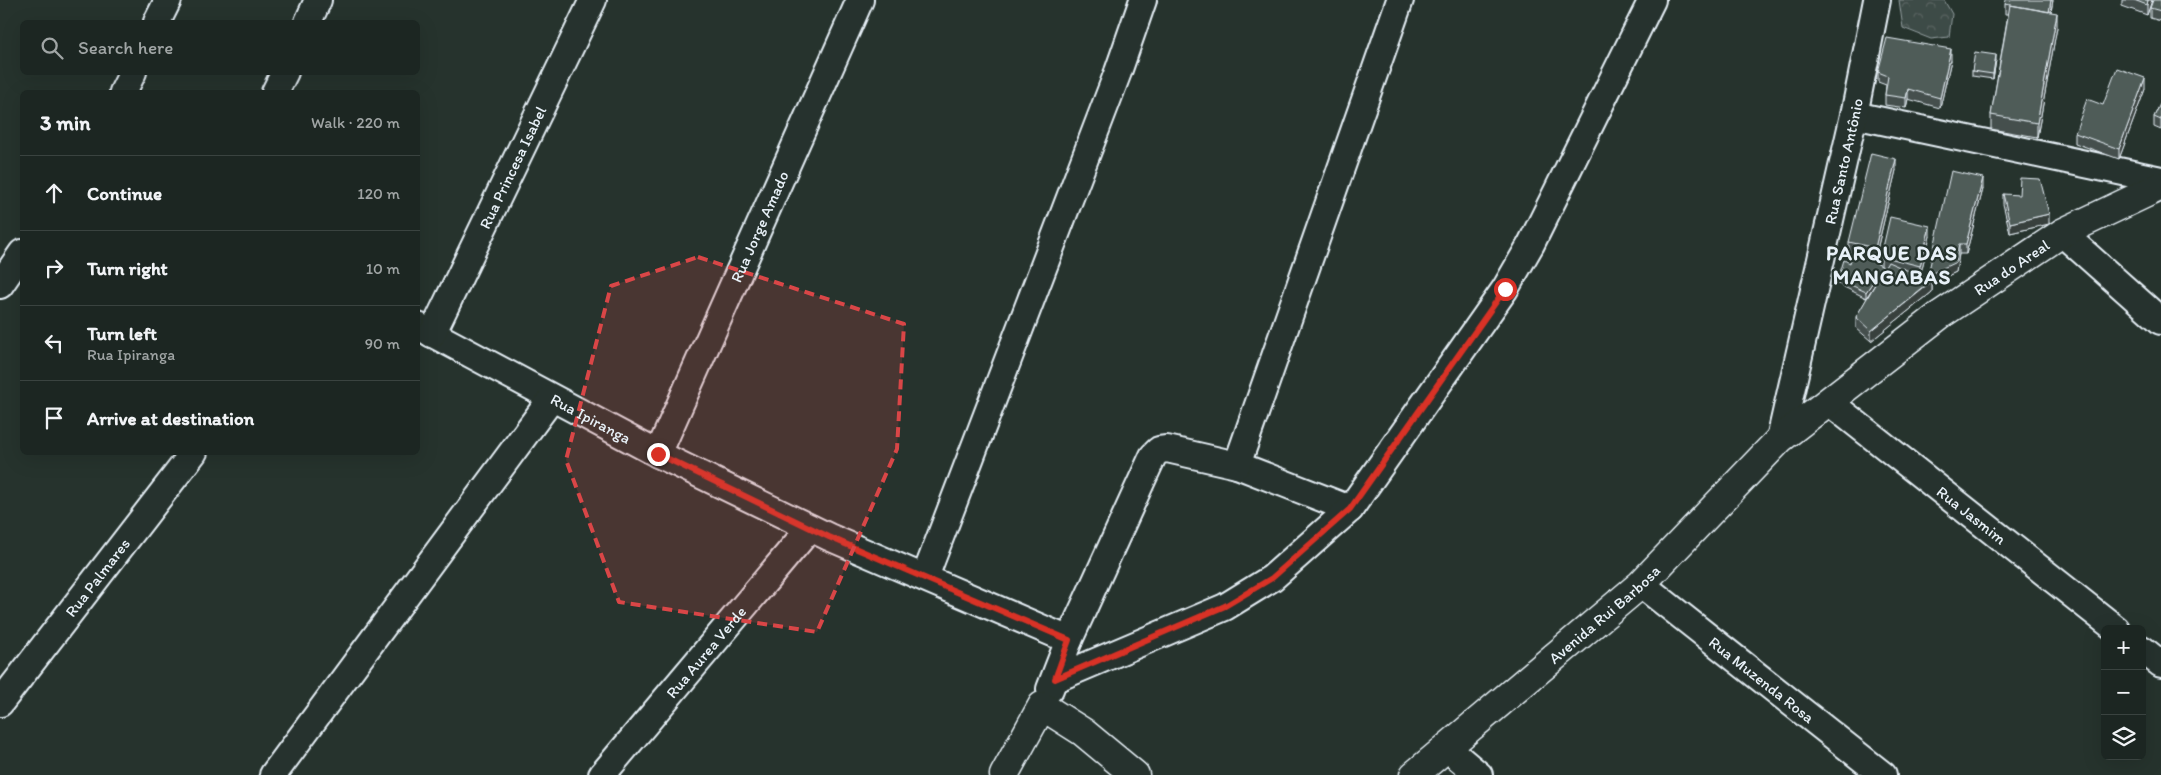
<!DOCTYPE html>
<meta charset="utf-8">
<style>
:root{--surface:#1c2622;--page:#29322f;--text:#f1f3f6;--muted:#a0a5a5;--line:#3a4340}
body{margin:0;font-family:Itim,sans-serif;background:var(--page);color:var(--text)}
.controls{position:absolute;right:15px;bottom:15px;display:grid;overflow:hidden;border-radius:8px;box-shadow:0 5px 20px #0002}
.controls button{width:45px;height:45px;display:grid;place-items:center;padding:0;border:0;border-bottom:1px solid var(--line);background:var(--surface);color:var(--text);font:25px sans-serif}
.stop{position:absolute;width:15px;height:15px;margin:-11px;border:4px solid #d93025;border-radius:50%;background:#fff}
.stop.end{background:#d93025;border-color:#fff;box-shadow:0 1px 5px #0008}
.list{margin:0;padding:0;list-style:none}
h2{display:flex;justify-content:space-between;align-items:center;height:65px;margin:0;padding:0 20px;font-size:21px}
h2 small{font-size:16px;font-weight:400;color:var(--muted)}
.list li{display:grid;grid-template-columns:32px 1fr auto;gap:15px;align-items:center;box-sizing:border-box;height:75px;padding:0 20px;border-top:1px solid var(--line)}
.list b{display:block;font-size:19px;white-space:nowrap}
.list p{margin:0;font-size:16px;white-space:nowrap;color:var(--muted)}
.list em{font-size:16px;font-style:normal;color:var(--muted)}
.icon{flex:none;width:28px;height:28px;fill:none;stroke:currentColor;stroke-width:2;stroke-linecap:round;stroke-linejoin:round}
.map{position:relative;flex:none;width:2161px;height:775px;overflow:hidden}
.search{position:absolute;background:var(--surface);box-shadow:0 5px 20px #0002;left:20px;top:20px;width:400px;height:55px;display:flex;align-items:center;gap:12px;box-sizing:border-box;padding:0 18px;border-radius:8px;color:var(--muted);font-size:19px}
.panel{position:absolute;background:var(--surface);box-shadow:0 5px 20px #0002;left:20px;top:90px;width:400px;height:365px;border-radius:8px}
.map>svg:first-child{display:block}
.forest{fill:url(#forest-crowns);stroke:#939ea0}
.lines{fill:none;stroke-linecap:round;stroke-linejoin:round}
.minor-casing{stroke:#e8f1f8;stroke-width:30}
.tertiary-casing{stroke:#e8f1f8;stroke-width:31}
.minor{stroke:#26332d;stroke-width:26}
.tertiary{stroke:#26332d;stroke-width:28}
.wall{fill:#454f4d;stroke:#e8f1f8}
.shaded-wall{fill:#38403e;stroke:#e8f1f8}
.building{fill:#505c59;stroke:#e8f1f8}
.route{stroke:#d93025;stroke-width:6}
.marked{fill:#d94647;fill-opacity:0.2;stroke:#d94647;stroke-width:4;stroke-dasharray:10 6;stroke-linejoin:round}
.labels{text-anchor:middle;stroke-width:4.5;stroke-linejoin:round;paint-order:stroke}
.street-label{font-size:16px;fill:#e8f1f8;stroke:#26332d}
.district-label{font-size:21px;font-weight:bold;letter-spacing:1px;fill:#e8f1f8;stroke:#26332d}
</style>
<div class="map">
<svg width="2161" height="775" viewBox="0 0 2161 775">
<defs>
<pattern id="forest-crowns" width="20" height="18" patternUnits="userSpaceOnUse" patternTransform="scale(1.25)"><rect width="20" height="18" fill="#3e4b47"/><path d="M2 6a3 3 0 1 1 6 0M12 15a3 3 0 1 1 6 0" fill="none" stroke="#5a6562"/></pattern>
</defs>
<rect width="100%" height="100%" fill="#26332d"/>
<filter id="ink" filterUnits="userSpaceOnUse"><feTurbulence type="fractalNoise" baseFrequency=".02" numOctaves="2"/><feDisplacementMap in="SourceGraphic" scale="10" xChannelSelector="R" yChannelSelector="G"/><feConvolveMatrix kernelMatrix="1 2 1 2 8 2 1 2 1" color-interpolation-filters="sRGB"/></filter>
<g filter="url(#ink)">
<path class="forest" d="M1899 0H1944L1952 14 1949 37 1931 39 1903 28Z"/>
<g class="lines">
<defs>
<g id="minor">
<path d="M157 22 168 0"/>
<path d="M308 22 318 0"/>
<path d="M123 92 133 72"/>
<path d="M275 92 285 72"/>
<path d="M1854 115 2161 180"/>
<path d="M2062 233 2161 321"/>
<path d="M0 285 22 253"/>
<path id="s1" d="M418 326 658 454 829 537 1069 640"/>
<path id="s2" d="M432 334 593 0"/>
<path id="s3" d="M1829 402 2116 629"/>
<path id="s4" d="M1780 439 1854 115 1877 0"/>
<path id="s5" d="M658 454 860 0"/>
<path d="M1237 465 1350 509"/>
<path d="M925 577 1118 72 1143 0"/>
<path id="s6" d="M1641 584 1883 775"/>
<path d="M2142 649 2161 664"/>
<path d="M1055 679 1225 607 1272 578 1350 509 1505 289 1531 244 1652 0"/>
<path d="M1050 689 1069 640 1153 456 1159 450 1167 449 1237 465 1400 0"/>
<path id="s7" d="M0 703 194 452"/>
<path d="M1447 748 1479 775"/>
<path d="M273 775 552 398"/>
<path id="s8" d="M602 775 810 528"/>
</g>
<g id="tertiary">
<path d="M1004 775 1042 706 1083 732 1135 775"/>
<path id="s9" d="M1414 775 1641 584 1780 439 1940 315 2062 233 2161 186"/>
</g>
</defs>
<use href="#minor" class="minor-casing"/>
<use href="#tertiary" class="tertiary-casing"/>
<use href="#minor" class="minor"/>
<use href="#tertiary" class="tertiary"/>
</g>
<path class="wall" d="M2053 0 2051 12 2057 27 2037 137 1991 129V115L2008 14H2005V4Z
M2122 0H2152L2147 15 2122 6Z
M2161 0V21L2150 18V8Z
M1951 60 1940 108 1908 99 1906 108 1885 105V95L1886 85 1878 82V72Z
M1996 60 1993 79 1972 76V71Z
M2145 89 2119 159 2075 143V133L2103 105Z
M2161 102V130L2154 127V117Z
M1896 170 1875 258 1862 255 1881 266V256L1930 236 1920 276 1928 280 1983 189 1966 254H1959L1956 272 1932 283V292L1871 341 1856 328V317L1879 278 1866 298 1838 284V279L1850 263 1852 253 1849 252V242Z
M2003 194 2049 224 2010 233 2003 204Z"/>
<path class="shaded-wall" d="M2051 0H2053L2049 22V12Z
M2148 0H2152L2147 15V5Z
M2057 13V27L2037 137V123Z
M1951 49V60L1940 108V98Z
M1996 55V60L1993 79V74Z
M2145 78V89L2119 159V149Z
M1908 89V99L1906 108V98Z
M1896 159V170L1875 258V248Z
M1983 178V189L1966 254V244Z
M2049 214V224L2010 233V223Z
M1930 226V236L1920 276V266Z
M1959 244V254L1956 272 1932 283V292L1871 341V331L1928 285V275Z
M1883 267V272L1866 298V292Z"/>
<path class="building" d="M2006 0H2051L2049 12 2005 4Z
M2134 0H2148L2147 5Z
M2153 0H2161V11L2150 8Z
M2010 5 2057 13 2037 123 1991 115Z
M1887 38 1951 49 1940 98 1908 89 1906 98 1885 95 1888 76 1878 72Z
M1975 52 1996 55 1993 74 1972 71Z
M2117 68 2145 78 2119 149 2075 133 2087 99 2103 105Z
M2161 102V120L2154 117Z
M1871 153 1896 159 1875 248 1849 242Z
M1951 171 1983 178 1966 244H1959L1956 262 1928 275Z
M2020 178 2040 179 2049 214 2010 223 2003 194 2019 195Z
M1890 217 1930 226 1920 266 1881 256Z
M1853 250 1883 267 1866 292 1838 279 1844 260 1850 263Z
M1888 262 1932 281 1871 331 1856 317Z"/>
</g>
<g class="lines" filter="url(#ink)">
<path class="route" d="M658 454 829 537 1069 640 1055 679 1225 606 1272 578 1350 509 1505 289"/>
</g>
<path class="marked" d="M698 257 904 324 897 449 817 632 619 602 566 460 611 286Z"/>
<g class="labels">
<g class="street-label">
<text dy="6" stroke="none"><textPath href="#s4" startOffset="285">Rua Santo Antônio</textPath></text>
<text dy="6" stroke="none"><textPath href="#s2" startOffset="185">Rua Princesa Isabel</textPath></text>
<text dy="6" stroke="none"><textPath href="#s5" startOffset="249">Rua Jorge Amado</textPath></text>
<text dy="6" stroke="none"><textPath href="#s9" startOffset="786">Rua do Areal</textPath></text>
<text dy="6" stroke="none"><textPath href="#s1" startOffset="196">Rua Ipiranga</textPath></text>
<text dy="6" stroke="none"><textPath href="#s3" startOffset="182">Rua Jasmim</textPath></text>
<text dy="6" stroke="none"><textPath href="#s7" startOffset="159">Rua Palmares</textPath></text>
<text dy="6" stroke="none"><textPath href="#s9" startOffset="249">Avenida Rui Barbosa</textPath></text>
<text dy="6" stroke="none"><textPath href="#s8" startOffset="161">Rua Aurea Verde</textPath></text>
<text dy="6" stroke="none"><textPath href="#s6" startOffset="154">Rua Muzenda Rosa</textPath></text>
</g>
<g class="district-label">
<text x="1892" y="260">PARQUE DAS<tspan x="1892" dy="24">MANGABAS</tspan></text>
</g>
</g>
</svg>
<div class="controls">
<button>+</button>
<button>−</button>
<button><svg class="icon" aria-label="layers" viewBox="0 0 24 24"><path d="M12 4l9 5-9 5-9-5zM3 14l9 5 9-5"/></svg></button>
</div>
<div class="stop" style="left:1505px;top:289px"></div>
<div class="stop end" style="left:658px;top:454px"></div>
<div class="search"><svg class="icon" aria-label="search" viewBox="0 0 24 24"><circle cx="10" cy="10" r="6"/><path d="M15 15l6 6"/></svg>Search here</div>
<section class="panel">
<h2>3 min<small>Walk · 220 m</small></h2>
<ul class="list">
<li><svg class="icon" aria-label="ahead" viewBox="0 0 24 24"><path d="M12 20V5M6 11l6-6 6 6"/></svg><div><b>Continue</b></div><em>120 m</em></li>
<li><svg class="icon" aria-label="right" viewBox="0 0 24 24"><path d="M7 20v-9h11M14 6l5 5-5 5"/></svg><div><b>Turn right</b></div><em>10 m</em></li>
<li><svg class="icon" aria-label="left" viewBox="0 0 24 24"><path d="M17 20v-9H6M10 6l-5 5 5 5"/></svg><div><b>Turn left</b><p>Rua Ipiranga</p></div><em>90 m</em></li>
<li><svg class="icon" aria-label="arrive" viewBox="0 0 24 24"><path d="M6 21V4h12l-3 4 3 4H6"/></svg><div><b>Arrive at destination</b></div></li>
</ul>
</section>
</div>
